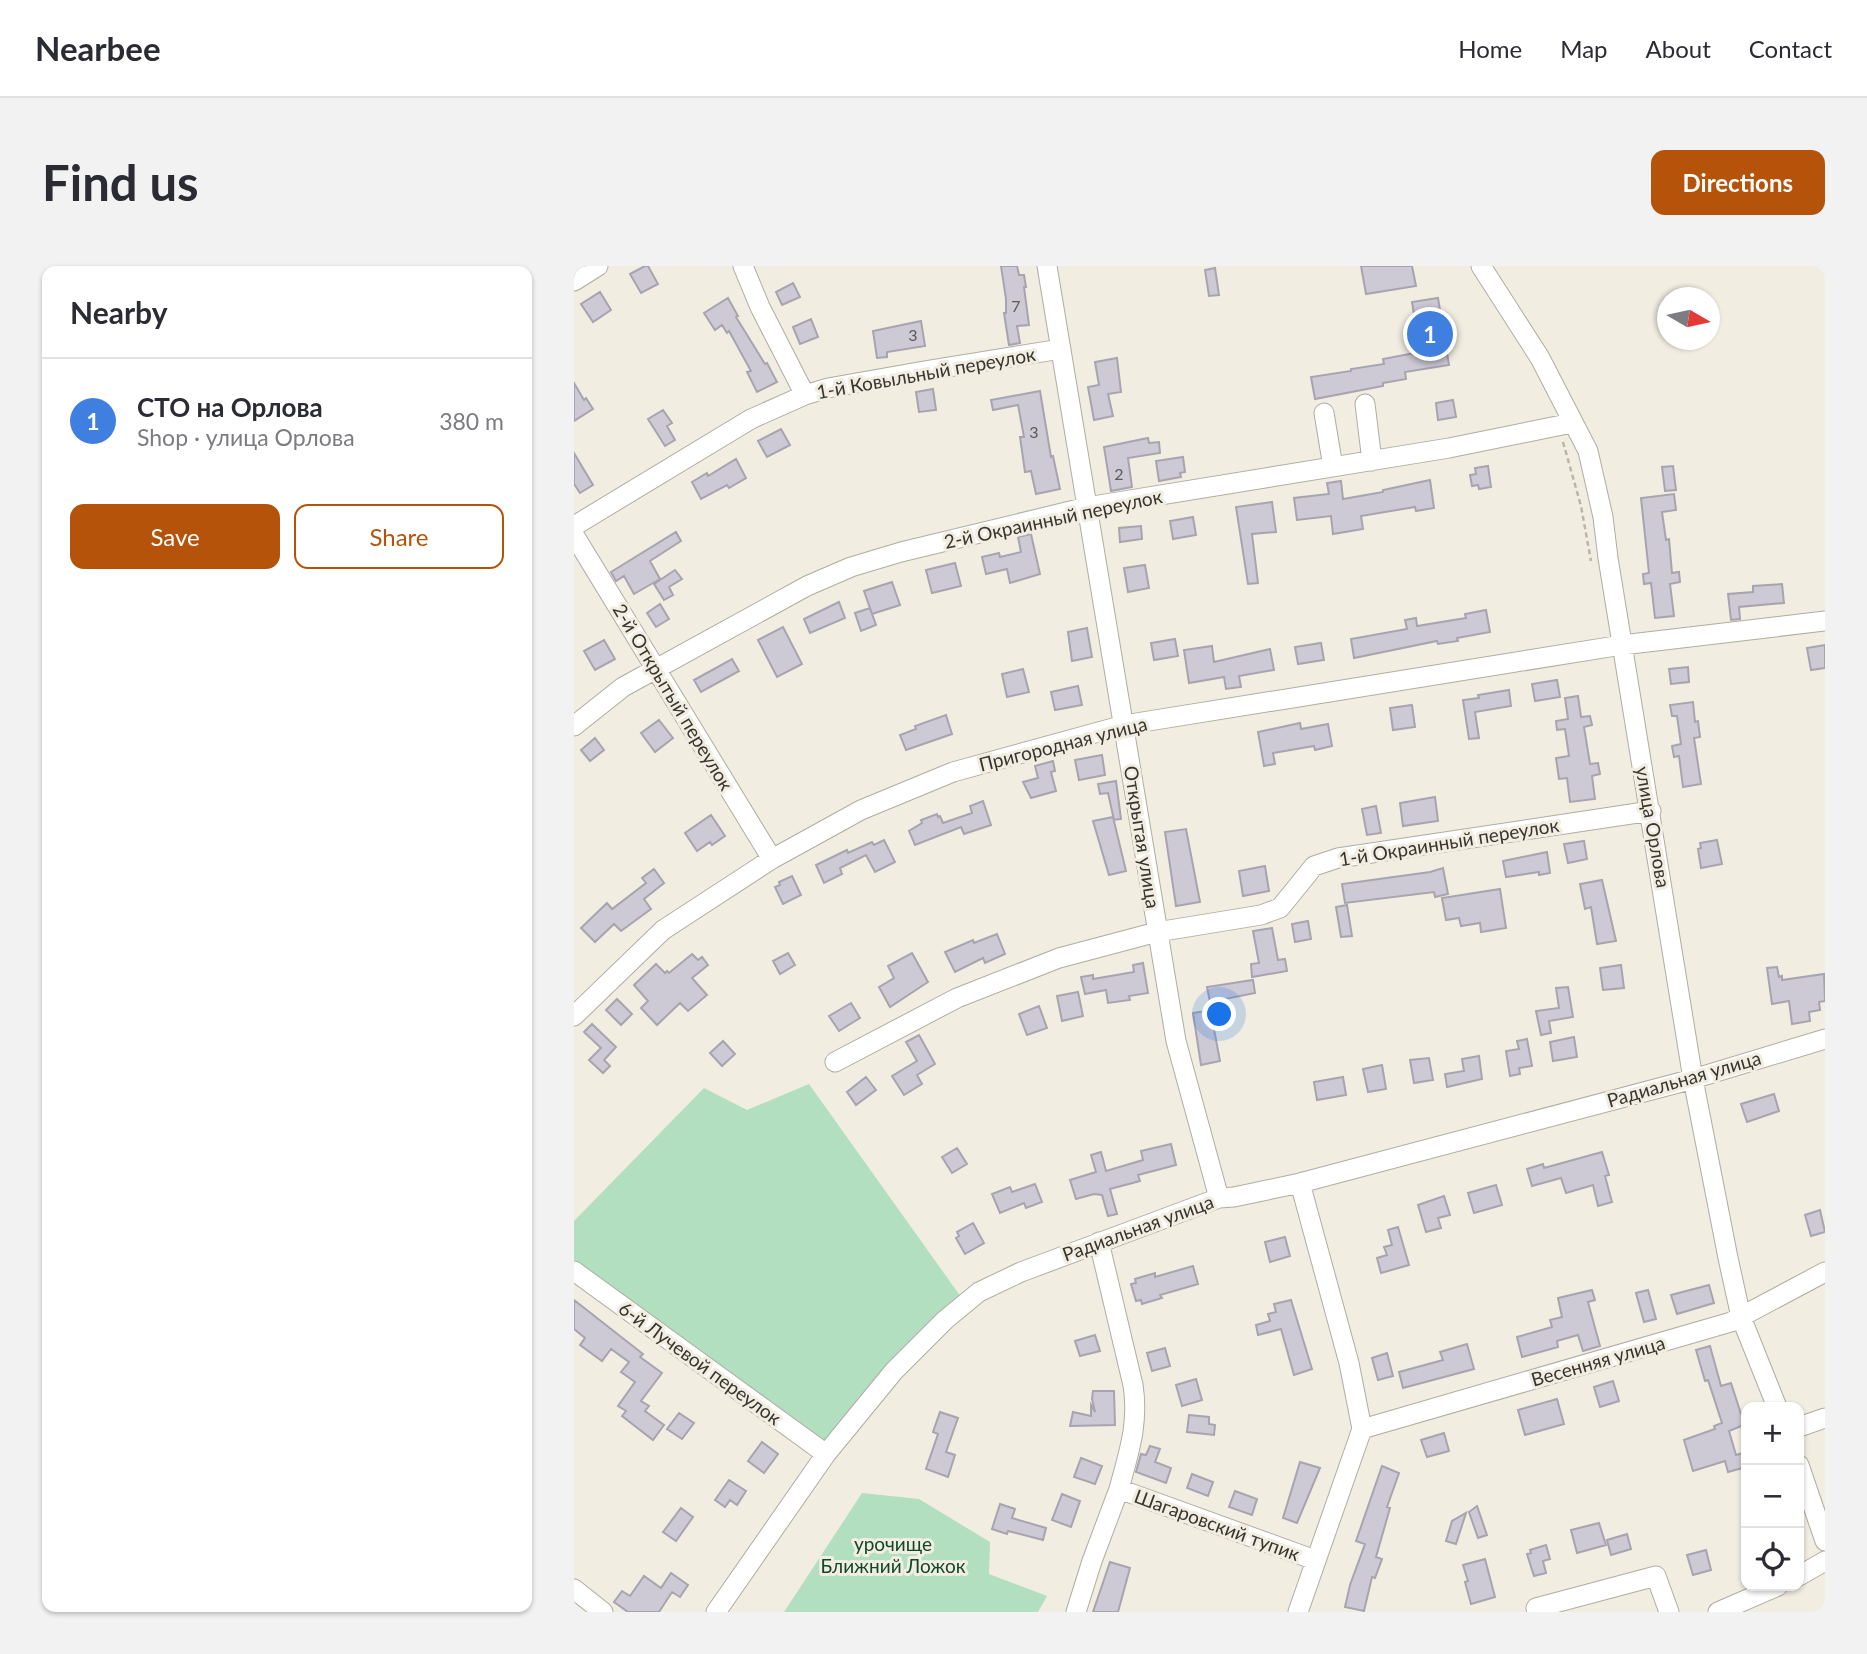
<!DOCTYPE html>
<meta charset="utf-8">
<style>
:root{--surface:#fff;--page:#f2f2f3;--text:#2b2b33;--muted:#7c7c81;--line:#e1e1e2;--accent:#b45309}
body{margin:0;font-family:Lato,sans-serif;background:var(--page);color:var(--text)}
.controls{position:absolute;right:21px;bottom:21px;display:grid;overflow:hidden;border-radius:14px;box-shadow:0 2px 5px #0004}
.controls button{width:63px;height:63px;display:grid;place-items:center;padding:0;border:0;border-bottom:2px solid var(--line);background:var(--surface);color:var(--text);font:35px sans-serif}
.compass{position:absolute;left:1083px;top:21px;width:63px;height:63px;border-radius:50%;background:var(--surface);box-shadow:0 2px 5px #0004;rotate:99deg}
.you{position:absolute;left:646px;top:749px;width:24px;height:24px;margin:-18px;border:5px solid #fff;border-radius:50%;background:#1a73e8;box-shadow:0 0 0 10px #1a73e833}
.badge{display:grid;place-items:center;width:46px;height:46px;border-radius:50%;background:var(--accent);color:#fff;font-size:23px;font-weight:700}
.pin{position:absolute;translate:-50% -50%;border:4px solid #fff;box-shadow:0 2px 7px #0006}
.list{margin:0;padding:0;list-style:none}
h2{display:flex;justify-content:space-between;align-items:center;height:91px;margin:0;padding:0 28px;font-size:30px}
h2 small{font-size:23px;font-weight:400;color:var(--muted)}
.list li{display:grid;grid-template-columns:46px 1fr auto;gap:21px;align-items:center;box-sizing:border-box;height:126px;padding:0 28px;border-top:2px solid var(--line)}
.list b{display:block;font-size:26px;white-space:nowrap}
.list p{margin:0;font-size:23px;white-space:nowrap;color:var(--muted)}
.list em{font-size:23px;font-style:normal;color:var(--muted)}
.actions{display:flex;gap:14px;padding:21px 28px}
.actions a{flex:1;padding:16px 0;border:2px solid var(--accent);border-radius:14px;text-align:center;font-size:24px;color:var(--accent)}
.actions .main{background:var(--accent);color:#fff}
.icon{flex:none;width:38px;height:38px;fill:none;stroke:currentColor;stroke-width:2;stroke-linecap:round;stroke-linejoin:round}
.map{position:relative;flex:none;width:1251px;height:1346px;overflow:hidden;border-radius:14px}
header{display:flex;align-items:center;gap:42px;box-sizing:border-box;height:98px;padding:0 35px;background:var(--surface);border-bottom:2px solid var(--line)}
header strong{font-size:33px}
nav{display:flex;gap:38px;margin-inline-start:auto;font-size:24px}
.intro{display:flex;align-items:center;justify-content:space-between;box-sizing:border-box;height:168px;padding:0 42px}
h1{margin:0;font-size:49px}
.button{padding:18px 32px;border-radius:14px;background:var(--accent);color:#fff;font-size:24px;font-weight:700}
main{display:flex;gap:42px;padding:0 42px}
aside{flex:1;background:var(--surface);border-radius:14px;box-shadow:0 2px 5px #0004}
.map>svg:first-child{display:block}
.green{fill:#b1dfbf}
.building{fill:#cdc9d5;stroke:#a7a4af;stroke-width:2}
.lines{fill:none;stroke-linecap:round;stroke-linejoin:round}
.minor-casing{stroke:#b1aca1;stroke-width:21}
.path{stroke:#b9b5ab;stroke-width:2.5;stroke-dasharray:5 3.5;stroke-linecap:butt}
.minor{stroke:#fff;stroke-width:19}
.labels{text-anchor:middle;stroke-width:6;stroke-linejoin:round;paint-order:stroke}
.number-label{font-size:16px;fill:#5c5a59}
.street-label{font-size:19px;fill:#373530;stroke:#f2ede1}
.park-label{font-size:19px;fill:#0f4829;stroke:#f2ede1}
</style>
<header>
<strong>Nearbee</strong>
<nav><a>Home</a><a>Map</a><a>About</a><a>Contact</a></nav>
</header>
<div class="intro"><h1>Find us</h1><a class="button">Directions</a></div>
<main>
<aside>
<h2>Nearby<small></small></h2>
<ul class="list">
<li><span class="badge" style="background:#3f7fe0">1</span><div><b>СТО на Орлова</b><p>Shop · улица Орлова</p></div><em>380 m</em></li>
</ul>
<div class="actions"><a class="main">Save</a><a>Share</a></div>
</aside>
<div class="map">
<svg width="1251" height="1346" viewBox="0 0 1251 1346">
<rect width="100%" height="100%" fill="#f2ede1"/>
<path class="green" d="M235 818 387 1031 250 1179 0 994V955L130 822 173 844Z
M288 1227 345 1233 416 1276 415 1308 473 1330 464 1346H210Z"/>
<path class="building" d="M71 0H74L84 18 67 27 56 8Z
M427 0H443L445 9H450L452 21H450L455 59 443 60 446 77 435 79 430 47H432V33Z
M787 0H838L842 20 792 28Z
M641 2 645 29 635 30 631 4Z
M219 17 226 31 208 39 202 26Z
M26 26 37 44 19 56 7 38Z
M154 32 164 50 162 51 191 98 193 97 203 116 183 126 173 106 177 105 155 65 153 67 148 59 141 64 130 47Z
M864 32 875 99 831 106 832 113 809 117V120L741 133 737 111 777 105V103L810 98 809 93 846 86 838 36Z
M237 53 244 71 226 78 219 61Z
M347 55 351 80 313 86V91L303 92 299 65Z
M543 92 547 126 534 128 539 150 520 154 514 121 525 119 521 96Z
M0 117 10 134 12 132 19 143 0 155Z
M359 123 362 144 345 146 342 126Z
M466 125 477 191 479 190 486 223 462 228 457 205 451 206 446 171H450L444 139 419 144 417 134Z
M879 134 882 151 864 154 862 137Z
M89 144 98 157 93 160 101 174 91 180 74 153Z
M207 163 216 179 193 191 184 175Z
M574 172 575 177 585 176 586 187 554 192 558 221 537 225 530 181Z
M0 187 19 219 6 227 0 218Z
M609 191 611 206 606 207 607 211 585 215 582 195Z
M162 193 172 212 155 222 153 219 127 233 118 216 133 207 134 210Z
M914 200 917 221 905 223 904 219 898 220 896 209 902 208 901 202Z
M1099 200 1102 224 1091 225 1088 201Z
M856 214 860 242 842 245 841 241 787 250 789 263 759 268 757 250 723 254 720 232 755 228 753 217 767 215 769 233 809 226V224Z
M1100 228 1102 244 1088 246 1092 274 1095 273 1098 307 1105 306 1106 316 1096 318 1100 350 1081 352 1077 317 1070 318 1069 308 1075 307 1067 232Z
M698 236 702 266 678 268 684 317 674 318 662 241Z
M619 251 622 269 599 273 596 255Z
M567 260 568 273 546 276 545 262Z
M102 266 107 275 76 295 86 313 60 328 50 310 42 315 37 306Z
M457 268 466 308 436 317 433 303 412 308 408 291 425 287 426 291 447 286 444 271Z
M381 297 387 320 358 327 352 304Z
M571 299 575 322 554 326 550 302Z
M101 304 108 313 95 321 99 329 90 334 80 318Z
M318 316 326 339 298 348 290 325Z
M1208 318 1210 337 1165 341 1166 353 1157 354 1154 328 1179 326V320Z
M265 336 271 352 236 367 230 353Z
M86 338 95 353 82 361 73 347Z
M296 342 302 359 287 365 281 347Z
M912 344 916 366 883 372 884 375 864 378 863 375 780 392 777 373 833 363 831 354 842 352 843 360 892 352 891 348Z
M209 361 228 398 203 411 184 374Z
M513 362 518 391 498 395 494 366Z
M601 373 604 390 580 394 577 377Z
M30 374 41 393 21 404 10 385Z
M747 377 750 394 724 398 721 381Z
M1251 379V402L1237 404 1233 382Z
M638 380 640 396 696 383 700 404 665 410 667 421 652 423 650 411 615 417 610 384Z
M158 393 165 405 127 426 120 414Z
M1114 401 1115 416 1097 418 1095 403Z
M449 403 455 426 433 431 428 408Z
M983 414 986 431 961 435 958 418Z
M504 420 508 439 481 444 477 426Z
M935 424 937 440 901 446 905 472 895 473 889 434 905 432 904 429Z
M1004 430 1007 451 1016 450 1018 459 1010 461 1016 498 1024 497 1026 508 1018 510 1021 533 996 536 993 512 985 513 982 492 995 490 991 463 983 464 982 455 994 453 991 432Z
M1119 436 1121 456 1124 455 1126 471 1120 472 1127 518 1109 521 1105 490 1100 491 1098 480 1107 478 1103 450H1098L1096 439Z
M838 439 841 461 819 464 816 442Z
M372 449 378 468 332 484 326 469 342 463 341 460Z
M85 454 99 472 81 486 67 467Z
M726 457 727 463 754 458 758 480 741 484 740 480 699 487 701 498 690 500 684 466Z
M21 472 30 484 16 495 7 484Z
M528 489 531 509 505 514 501 494Z
M479 495 481 505 477 506 482 525 457 532 449 516 464 512 461 500Z
M542 515 547 553 540 554 534 527 526 528 524 518Z
M861 531 864 555 829 560 826 537Z
M409 535 417 559 390 568 387 561 341 579 335 565 348 557 347 554 363 548 364 551 366 550 369 557 398 547 396 540Z
M802 540 807 567 793 569 788 543Z
M137 549 151 570 138 579 136 576 123 585 111 567Z
M539 551 552 605 535 609 519 555Z
M612 563 626 636 602 640 591 566Z
M310 574 321 596 301 606 292 589 266 602 268 608 250 617 242 599 273 584 274 587 298 576 300 579Z
M1143 574 1148 598 1127 602 1124 583 1127 582 1126 577Z
M1010 575 1013 593 994 597 990 578Z
M973 586 976 607 965 609V606L932 611 929 595Z
M691 600 695 625 669 630 665 605Z
M869 602 874 628 861 631 860 626 771 637 768 618 856 606Z
M80 603 90 617 70 633 77 643 47 665 40 658 21 676 7 662 33 637 38 643 72 617 68 612Z
M218 610 227 629 209 638 201 621 206 619 205 616Z
M1028 614 1042 675 1023 678 1017 641 1011 643 1006 618Z
M926 623 932 662 907 666 906 657 887 660 885 652 872 654 868 632Z
M773 639 778 670 767 671 762 641Z
M734 655 737 673 721 676 718 658Z
M698 662 704 694 711 693 713 705 678 711 677 698 685 697 679 665Z
M423 668 431 688 411 697 409 692 381 706 371 686 399 674 400 677Z
M214 687 221 699 206 708 199 695Z
M338 687 354 716 316 741 305 721 320 712 314 700Z
M118 688 124 694 128 691 134 699 118 712 133 729 114 745 106 737 83 759 67 742 74 735 60 719 82 698 91 707 93 705 95 707Z
M569 697 574 727 555 730 556 734 534 737 532 724 511 728 507 711 519 709V713L560 706 559 699Z
M1047 699 1050 722 1029 724 1026 702Z
M1203 701 1205 711 1208 710V714L1250 708 1251 735 1245 736 1246 744 1235 746 1236 755 1218 758 1215 735 1198 738 1193 702Z
M679 714 681 727 636 736 633 721Z
M994 721 999 751 975 755 977 767 967 769 962 745 985 742 982 722Z
M504 726 509 750 488 755 483 730Z
M43 733 58 748 47 759 32 744Z
M277 737 286 752 265 765 255 750Z
M465 740 473 762 453 769 445 748Z
M644 743 648 762 640 763 646 795 627 799 619 747Z
M18 758 42 781 30 794 36 800 29 807 15 794 27 782 10 766Z
M345 769 361 798 343 809 348 818 330 829 318 810 343 795 332 776Z
M1000 771 1003 791 979 795 976 776Z
M953 773 958 800 945 802 946 808 936 810 932 785 945 783 943 775Z
M149 775 161 788 148 800 136 787Z
M905 790 908 813 873 821 871 808 890 805 888 793Z
M855 792 859 814 840 817 836 794Z
M808 799 812 823 794 826 789 803Z
M292 811 302 824 282 839 273 826Z
M769 811 772 829 743 834 740 816Z
M1200 828 1205 845 1173 856 1167 838Z
M597 878 602 899 564 909 566 915 536 923 543 948 534 950 528 929 520 928 502 933 496 914 522 906 517 889 527 886 532 905 569 894 567 885Z
M383 882 393 898 378 907 368 891Z
M1028 886 1035 909 1031 910 1038 936 1024 940 1019 919 992 927 987 912 958 920 953 903 969 898 970 902Z
M461 918 468 936 452 942 450 937 426 947 418 928 436 921 438 926Z
M922 919 928 939 900 947 894 927Z
M870 930 876 949 864 952 867 962 852 966 844 939Z
M1246 944 1251 966 1237 970 1231 949Z
M399 957 410 977 391 988 382 972 385 970 383 966Z
M824 961 835 999 807 1007 803 992 813 989 810 981 818 979 814 964Z
M711 971 716 990 696 996 691 976Z
M619 1000 624 1018 586 1029 588 1032 568 1038 567 1034 562 1035 557 1018 562 1017 561 1013 581 1007V1011Z
M1135 1019 1140 1037 1103 1048 1097 1029Z
M1018 1024 1021 1034 1014 1036 1026 1080 1009 1085 1004 1069 983 1075 984 1081 948 1091 943 1071 978 1061 976 1054 988 1051 984 1032Z
M1074 1024 1082 1053 1070 1056 1062 1027Z
M0 1034 69 1088 66 1091 88 1107 67 1135 75 1140 71 1145 90 1159 79 1174 48 1150 52 1145 44 1140 61 1116 47 1106 55 1096 37 1083 28 1095 6 1079 11 1072 0 1063Z
M717 1034 738 1103 720 1109 707 1063 684 1069 682 1059 696 1055 694 1048 702 1046 700 1038Z
M521 1069 526 1085 506 1090 501 1075Z
M893 1078 900 1103 829 1122 825 1106 869 1094 866 1086Z
M1136 1080 1147 1120 1157 1117 1167 1148 1172 1147V1158L1155 1165 1162 1189 1169 1187 1172 1201 1154 1206 1151 1195 1119 1205 1110 1174 1141 1163 1140 1160 1148 1157 1134 1114 1131 1115 1122 1084Z
M591 1082 596 1100 578 1105 573 1087Z
M813 1087 819 1110 804 1114 798 1092Z
M622 1113 628 1134 608 1140 602 1119Z
M1039 1115 1045 1135 1026 1141 1020 1121Z
M519 1125H540L541 1159 496 1160 499 1146 517 1150V1139L521 1146 518 1133Z
M983 1133 990 1158 951 1169 944 1144Z
M366 1146 384 1152 372 1186 381 1189 374 1211 352 1203 364 1168 359 1166Z
M105 1147 120 1157 108 1173 93 1163Z
M615 1149 635 1151V1158L641 1159 640 1169 613 1166Z
M870 1167 875 1185 853 1191 847 1174Z
M188 1176 204 1188 190 1207 174 1195Z
M576 1180 586 1183 581 1196 597 1202 592 1217 562 1206 567 1188 572 1189Z
M507 1192 528 1200 521 1218 500 1211Z
M726 1196 746 1202 723 1257 709 1252Z
M808 1200 825 1207 813 1241 816 1242 802 1291 808 1293 801 1312 798 1311 790 1345 771 1341 776 1319 791 1278 782 1275Z
M618 1208 639 1216 634 1230 613 1222Z
M155 1214 172 1225 163 1239 156 1234 151 1241 141 1234Z
M661 1225 683 1233 678 1249 655 1241Z
M488 1228 506 1235 497 1261 478 1254Z
M426 1238 441 1243 438 1252 472 1262 469 1274 434 1265 433 1268 418 1263Z
M903 1240 913 1269 904 1272 895 1246Z
M107 1242 119 1251 102 1275 89 1266Z
M892 1247 882 1278 872 1275 878 1255Z
M1025 1257 1032 1279 1003 1287 997 1264Z
M1053 1268 1057 1283 1037 1289 1033 1274Z
M972 1279 976 1293 969 1295 972 1307 960 1310 953 1288 957 1287 956 1284Z
M1132 1284 1137 1304 1119 1309 1113 1289Z
M911 1293 921 1331 897 1338 891 1316 894 1315 889 1299Z
M536 1296 556 1302 544 1346H519Z
M97 1307 114 1319 106 1331 98 1326 85 1346H54L40 1336 48 1325 56 1330 70 1310 87 1322Z"/>
<g class="lines">
<defs>
<path id="minor" d="M169 0 186 41 231 129
M473 0 602 775 645 932
M907 0 966 92 1014 185 1029 251 1034 292 1119 813 1154 992 1167 1051 1203 1141
M0 15 24 0
M791 138 798 195
M750 147 759 201
M0 260 177 153 231 129 254 122 350 105 487 83
M0 269 198 593
M0 460 49 421 233 320 277 301 327 286 513 241 875 182 998 157
M0 750 89 664 198 593 287 544 379 506 550 459 1048 379 1251 355
M261 796 383 732 485 692 583 666 687 649 706 642 740 600 764 592 1077 545
M525 976 559 1119C565 1157 555 1186 545 1223
M0 1005 252 1188
M1225 1161 1251 1152
M788 1163 1157 1056 1251 1006
M1225 1199 1251 1275
M1225 1310 1251 1295
M0 1323 29 1346
M142 1346 252 1188 320 1105 371 1054 405 1026 447 1006 645 932 660 931 726 917 1119 813 1251 773
M502 1346 518 1295 545 1223 741 1294
M724 1346 788 1163 775 1097 726 917
M963 1346 962 1342 1082 1310 1095 1346
M1144 1346 1204 1320"/>
</defs>
<use href="#minor" class="minor-casing"/>
<path class="path" d="M989 176 1007 240 1017 295"/>
<use href="#minor" class="minor"/>
</g>
<g class="labels">
<g class="number-label">
<text x="442" y="46">7</text>
<text x="339" y="75">3</text>
<text x="460" y="172">3</text>
<text x="545" y="214">2</text>
</g>
<g class="street-label">
<text transform="translate(352 107) rotate(-10)" y="7">1-й Ковыльный переулок</text>
<text transform="translate(479 253) rotate(-12)" y="7">2-й Окраинный переулок</text>
<text transform="translate(99 431) rotate(59)" y="7">2-й Открытый переулок</text>
<text transform="translate(489 478) rotate(-14)" y="7">Пригородная улица</text>
<text transform="translate(1079 561) rotate(80)" y="7">улица Орлова</text>
<text transform="translate(568 571) rotate(81)" y="7">Открытая улица</text>
<text transform="translate(875 576) rotate(-9)" y="7">1-й Окраинный переулок</text>
<text transform="translate(1110 813) rotate(-16)" y="7">Радиальная улица</text>
<text transform="translate(564 962) rotate(-20)" y="7">Радиальная улица</text>
<text transform="translate(1024 1095) rotate(-16)" y="7">Весенняя улица</text>
<text transform="translate(126 1097) rotate(36)" y="7">6-й Лучевой переулок</text>
<text transform="translate(643 1259) rotate(20)" y="7">Шагаровский тупик</text>
</g>
<g class="park-label">
<text x="319" y="1285">урочище<tspan x="319" dy="22">Ближний Ложок</tspan></text>
</g>
</g>
</svg>
<div class="controls">
<button>+</button>
<button>−</button>
<button><svg class="icon" aria-label="locate" viewBox="0 0 24 24"><circle cx="12" cy="12" r="6"/><path d="M12 2v4M12 18v4M2 12h4M18 12h4"/></svg></button>
</div>
<svg class="compass" viewBox="-18 -18 36 36"><path d="M0-13l5 13h-10z" fill="#e53935"/><path d="M0 13l5-13h-10z" fill="#7c7c81"/></svg>
<div class="you"></div>
<div class="pin badge" style="left:856px;top:68px;background:#3f7fe0">1</div>
</div>
</main>
